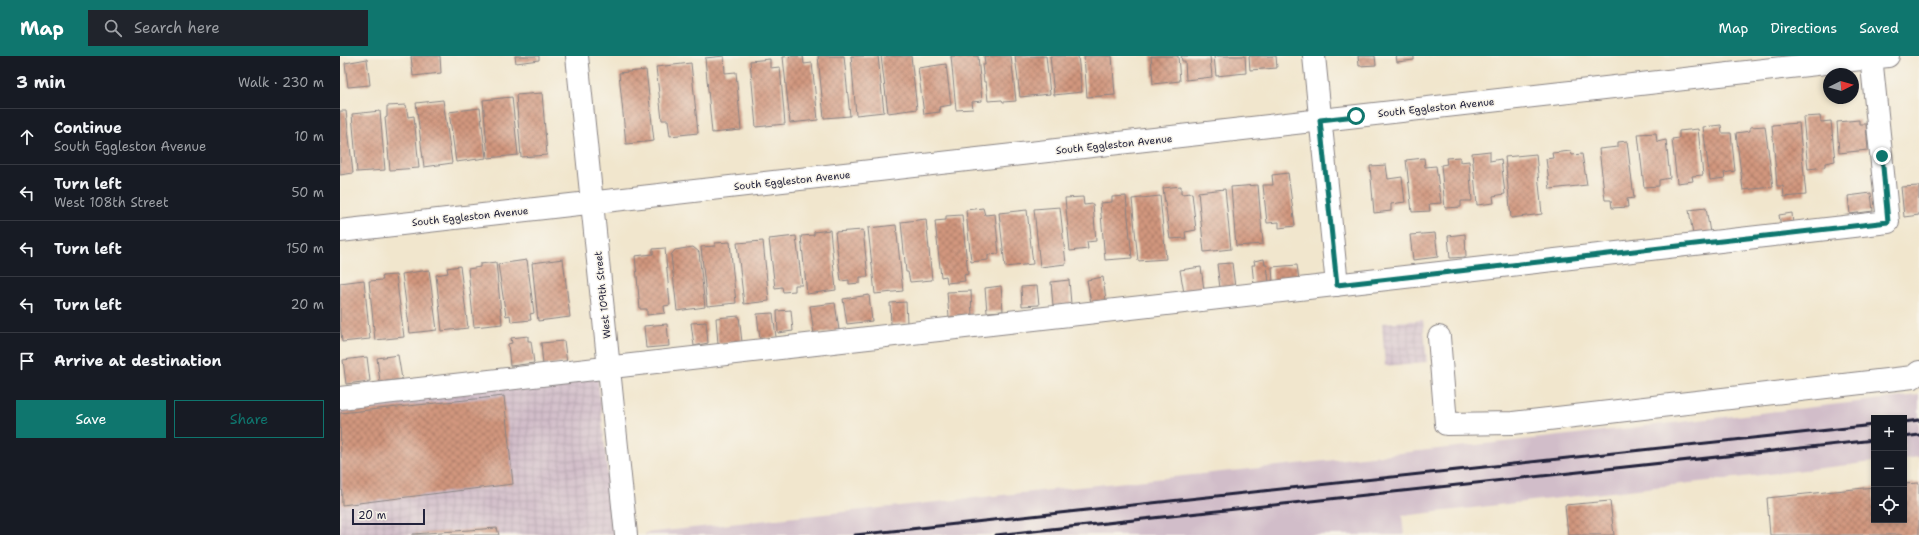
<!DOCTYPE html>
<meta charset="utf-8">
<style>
:root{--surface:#171b24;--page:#20242c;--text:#f1f3f6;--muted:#9ea1a6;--line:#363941;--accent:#0f766e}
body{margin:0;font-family:"Shantell Sans",sans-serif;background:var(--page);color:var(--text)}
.controls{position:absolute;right:12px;bottom:12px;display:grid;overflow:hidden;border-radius:0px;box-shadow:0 2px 6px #0003}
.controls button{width:36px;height:36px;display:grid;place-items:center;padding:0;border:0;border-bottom:1px solid var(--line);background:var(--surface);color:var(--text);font:20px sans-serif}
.compass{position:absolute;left:1483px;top:12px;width:36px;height:36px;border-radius:50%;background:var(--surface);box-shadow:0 2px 6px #0003;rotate:85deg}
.scale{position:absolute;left:12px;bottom:10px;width:73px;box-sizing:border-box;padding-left:4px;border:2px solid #22223b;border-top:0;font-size:11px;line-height:14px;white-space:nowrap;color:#22223b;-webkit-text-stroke:3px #f7f3e8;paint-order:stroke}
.stop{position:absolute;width:12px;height:12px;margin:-9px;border:3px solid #0f766e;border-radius:50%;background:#fff}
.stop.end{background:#0f766e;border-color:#fff;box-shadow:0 1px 4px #0008}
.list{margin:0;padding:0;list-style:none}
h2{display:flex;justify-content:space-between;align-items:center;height:52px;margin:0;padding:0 16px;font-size:17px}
h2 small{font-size:13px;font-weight:400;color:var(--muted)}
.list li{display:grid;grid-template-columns:26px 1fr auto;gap:12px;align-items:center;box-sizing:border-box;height:56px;padding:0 16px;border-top:1px solid var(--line)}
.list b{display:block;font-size:15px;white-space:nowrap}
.list p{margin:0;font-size:13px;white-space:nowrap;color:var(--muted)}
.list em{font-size:13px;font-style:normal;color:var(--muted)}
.actions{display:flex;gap:8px;padding:12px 16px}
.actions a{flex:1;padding:9px 0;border:1px solid var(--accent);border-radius:0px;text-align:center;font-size:14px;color:var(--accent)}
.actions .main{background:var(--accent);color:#fff}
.icon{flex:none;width:22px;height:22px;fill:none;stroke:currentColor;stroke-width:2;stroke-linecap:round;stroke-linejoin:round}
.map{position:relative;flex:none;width:1579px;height:479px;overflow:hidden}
header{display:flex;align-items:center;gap:24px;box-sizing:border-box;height:56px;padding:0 20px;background:var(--accent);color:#fff}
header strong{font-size:19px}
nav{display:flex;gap:22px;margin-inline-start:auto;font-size:14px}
.search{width:280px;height:36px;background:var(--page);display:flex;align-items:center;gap:10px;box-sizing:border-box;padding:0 14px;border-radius:0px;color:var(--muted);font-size:15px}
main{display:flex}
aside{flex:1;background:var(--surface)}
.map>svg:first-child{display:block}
.industrial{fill:url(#industrial-grid)}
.railway{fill:#d1bdc9}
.building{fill:url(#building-cross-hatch)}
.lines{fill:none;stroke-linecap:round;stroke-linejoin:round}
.minor-casing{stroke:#8a8484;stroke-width:24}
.minor{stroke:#fff;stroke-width:22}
.rail{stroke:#22223b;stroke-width:3}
.route{stroke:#0f766e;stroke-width:5}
.labels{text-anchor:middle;stroke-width:3;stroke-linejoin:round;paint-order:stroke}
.street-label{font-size:10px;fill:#22223b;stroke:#f7f3e8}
</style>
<header>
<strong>Map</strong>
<div class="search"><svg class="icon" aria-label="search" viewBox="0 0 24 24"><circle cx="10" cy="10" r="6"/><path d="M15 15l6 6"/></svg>Search here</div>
<nav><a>Map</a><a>Directions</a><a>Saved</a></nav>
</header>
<main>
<aside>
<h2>3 min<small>Walk · 230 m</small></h2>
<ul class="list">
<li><svg class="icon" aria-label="ahead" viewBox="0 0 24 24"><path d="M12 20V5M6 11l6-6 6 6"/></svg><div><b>Continue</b><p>South Eggleston Avenue</p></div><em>10 m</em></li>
<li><svg class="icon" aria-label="left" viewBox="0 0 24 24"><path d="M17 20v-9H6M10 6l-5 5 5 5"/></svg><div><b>Turn left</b><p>West 108th Street</p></div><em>50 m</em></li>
<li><svg class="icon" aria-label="left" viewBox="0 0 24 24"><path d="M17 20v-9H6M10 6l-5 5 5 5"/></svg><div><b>Turn left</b></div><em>150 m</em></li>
<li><svg class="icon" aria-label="left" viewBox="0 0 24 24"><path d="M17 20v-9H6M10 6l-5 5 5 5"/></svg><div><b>Turn left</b></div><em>20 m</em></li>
<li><svg class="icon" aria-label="arrive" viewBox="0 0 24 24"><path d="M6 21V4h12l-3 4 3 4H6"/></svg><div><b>Arrive at destination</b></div></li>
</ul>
<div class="actions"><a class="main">Save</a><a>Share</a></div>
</aside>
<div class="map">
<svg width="1579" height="479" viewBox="0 0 1579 479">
<defs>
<pattern id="industrial-grid" width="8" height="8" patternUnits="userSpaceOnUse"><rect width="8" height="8" fill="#d1bdc9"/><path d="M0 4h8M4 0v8" fill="none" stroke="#b3a2ae"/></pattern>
<pattern id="building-cross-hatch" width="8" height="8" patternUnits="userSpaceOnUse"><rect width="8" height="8" fill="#d1967e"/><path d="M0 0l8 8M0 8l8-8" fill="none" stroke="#a97a68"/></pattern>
</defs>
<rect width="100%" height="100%" fill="#f7f3e8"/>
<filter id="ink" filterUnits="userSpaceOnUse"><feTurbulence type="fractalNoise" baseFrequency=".025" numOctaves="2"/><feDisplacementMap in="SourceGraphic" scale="8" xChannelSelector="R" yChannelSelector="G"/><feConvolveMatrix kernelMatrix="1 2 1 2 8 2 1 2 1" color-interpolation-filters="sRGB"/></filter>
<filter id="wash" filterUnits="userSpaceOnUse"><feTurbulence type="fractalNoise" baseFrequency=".012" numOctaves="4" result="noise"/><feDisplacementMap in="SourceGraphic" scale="16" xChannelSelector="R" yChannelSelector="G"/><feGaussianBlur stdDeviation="0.9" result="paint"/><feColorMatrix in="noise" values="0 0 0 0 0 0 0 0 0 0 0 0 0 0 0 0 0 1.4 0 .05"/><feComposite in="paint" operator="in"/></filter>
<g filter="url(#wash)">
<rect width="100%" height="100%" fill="#f1e6cd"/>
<path class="industrial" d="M1083 264 1087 306 1045 310 1042 267Z
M257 312 274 479H0V342Z"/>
<path class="railway" d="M1579 339V401L1564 403V362H1534V406L1062 460 1064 479H305V477L1202 382Z"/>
<g id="blocks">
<path class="building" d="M71 0H100L101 17 73 20Z
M175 0H199V4L176 7Z
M384 0 385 17 396 16 401 74 372 77 365 2Z
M453 0H463L464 8 472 7 478 64 450 67 443 1Z
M478 0H504L510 60 484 62Z
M511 0H538L544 56 516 59Z
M541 0H571L577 53 548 57Z
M611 0H638L642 45 632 46 633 53 616 54Z
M644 0H671L676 45 663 46 662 44 648 45 646 26H644L642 9H645Z
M675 0H706L710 38 680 41Z
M710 0H738L742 36 714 39Z
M744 0H772L775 39 747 41Z
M811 0H838L840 25 813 28Z
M841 0H870L872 21 846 24 845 5H842Z
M874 0H905L906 17 876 20Z
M909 0H936L937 12 910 14Z
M1018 0H1035L1036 9 1019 10Z
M1056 0H1074V4L1057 6Z
M27 3 30 29 8 31 5 7Z
M430 3V12L440 11 445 68 416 71 410 5Z
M351 7 358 77 330 80 328 64H322L316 11Z
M606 8 611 49 599 51 600 56 584 58 578 12Z
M306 14 314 85 286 88 279 17Z
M202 37 207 99 181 101 176 39Z
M172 41 178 99 148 102 143 44Z
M103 44 112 107 84 111 76 47Z
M66 49 68 61 74 60 79 112 50 114 45 62 47 61V50Z
M140 52 146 102 116 106 109 56Z
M0 55H6L13 117 0 119Z
M40 55 45 114 17 116 12 58Z
M1480 60 1481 66 1491 65 1495 105 1485 107V111L1468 113 1463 61Z
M1519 64V68H1526L1528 94 1499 97 1497 66Z
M1459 67 1466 139 1444 141 1443 130H1437L1432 69Z
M1381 69 1382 77H1391L1395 115 1384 117 1385 122 1370 124 1363 71Z
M1425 70 1433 131 1403 134 1396 77 1410 75V71Z
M1358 73 1363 119 1352 120 1353 125 1337 127 1332 83 1339 82V75Z
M1316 77 1317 86 1326 84 1330 122 1319 124V130L1304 131 1298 78Z
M1287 85 1294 142 1287 143 1288 151 1272 152 1271 144H1265L1259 93 1278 91V86Z
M1150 95V105L1161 103 1165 138 1153 140 1154 147 1137 149 1132 97Z
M1231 95 1232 99 1242 98 1247 129 1210 133 1206 103 1213 102 1212 97Z
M1196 98 1202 158 1171 162 1165 101Z
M1120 101V106L1129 105 1132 145H1121V151L1105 152 1101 109 1107 108 1106 102Z
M1084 102 1085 111 1096 110 1101 147 1089 148 1090 155 1072 156 1066 104Z
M1046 109 1048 123 1062 121 1065 146 1051 148V155L1034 157 1030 110Z
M948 117 955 170 939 172V166L927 167 923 129H933L932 119Z
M918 129 923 188 896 190 891 131Z
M841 130V138L852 137 856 174 845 176 846 182 830 183 823 132Z
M1579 130V159L1564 161 1561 131Z
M885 133 891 193 864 196 858 136Z
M1531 137 1533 155 1510 158 1508 140Z
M786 140 792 202 765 204 760 147 772 146V141Z
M820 140 826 203 798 205 792 143Z
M743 141 744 149 753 148 756 185 747 186 748 193 730 195 725 142Z
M720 151 726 208 700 211 694 153Z
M643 152 645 159 655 158 659 198 648 199V204L631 206 626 154Z
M1366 152 1370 177 1353 179 1349 154Z
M687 154 693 208 665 211 659 157Z
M1452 157 1453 169 1441 171 1439 159Z
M622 159 628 218 624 219 625 225 607 227 606 220 601 221 595 165 606 164V160Z
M586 163 592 224 570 226 568 216H566L561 166Z
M556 169 563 235 535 238 528 172Z
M490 174 496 234 467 238 461 180 474 179V176Z
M523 174 528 221H520V227L509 228V224L501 225 495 176Z
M1095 177 1098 201 1073 204 1070 179Z
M1125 178 1126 201 1110 202 1108 180Z
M456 180 462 229H455V235L443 236 442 231 435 232 429 183Z
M423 185 429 245 404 248 397 187Z
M390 186 396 247 367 250 361 191 375 190V187Z
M353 191 359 196 365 251 337 255 331 199 335 194Z
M325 192 330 249 324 250 325 257 307 259V253H300L295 200 313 198V193Z
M223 203 230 261 198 265 192 207Z
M924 203 925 209H927L929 227 914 229 912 209H915L914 205Z
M187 204 194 257 190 258 191 264 171 266 170 259 166 260 158 208Z
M156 206 162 268 134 271 128 213 140 211V208Z
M892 207 895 231 880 232 877 208Z
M957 209 959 224 933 227 932 211Z
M120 210 128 272 102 275 96 219 108 217 107 212Z
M861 211 864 234 844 237 840 214Z
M89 214 97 274 70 277 62 218Z
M56 219 64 281 35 284 29 225 43 224 42 220Z
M763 221 766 244 751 247 747 224Z
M24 224 30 283 2 286 0 267V227Z
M729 224 731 248 713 250 711 226Z
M661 230 663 255 647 256 645 232Z
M697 230 699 249 682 250 681 231Z
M631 235 632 259 609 261 607 236Z
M529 239 532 265 507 268 503 243Z
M566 246 567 267 551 268 550 247Z
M495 247 499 274 474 278 470 250Z
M451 254 453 275 438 277 437 255Z
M433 257 436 281 420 283 417 258Z
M399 260 402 286 378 288 376 262Z
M366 266 368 287 354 290 351 267Z
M327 268 329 290 306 292 304 270Z
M188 280V285H191L194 307 170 310 168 288 172 287 171 282Z
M224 285 227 307 203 309 201 287Z
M58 299 62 323 40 326 37 302Z
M27 301 30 325 6 328 3 304Z
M164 340 173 428 2 449 0 357Z
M1579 427V479H1430L1427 442 1534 431V464H1564V428Z
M1270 445 1274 479H1228L1225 449Z
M157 472 159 479H73V478Z"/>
</g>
</g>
<g filter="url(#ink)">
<use href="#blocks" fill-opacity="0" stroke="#8a8484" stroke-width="1"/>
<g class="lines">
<defs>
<path id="minor" d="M237 0 286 479
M974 0 997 229
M0 175 1548 0
M1099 281 1106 368 1173 367 1573 321 1579 316
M0 342 1548 166 1531 0"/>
</defs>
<use href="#minor" class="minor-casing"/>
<use href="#minor" class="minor"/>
<path class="rail" d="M1564 366 1579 364
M1564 381 1579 379
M515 479 1534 369
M656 479 1534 384"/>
</g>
</g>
<g class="lines" filter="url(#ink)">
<path class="route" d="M1016 60 980 64 997 229 1548 166 1542 100"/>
</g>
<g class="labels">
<g class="street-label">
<text transform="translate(1096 51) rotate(-6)" y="4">South Eggleston Avenue</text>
<text transform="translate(774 88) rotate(-6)" y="4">South Eggleston Avenue</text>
<text transform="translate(452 124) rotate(-6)" y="4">South Eggleston Avenue</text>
<text transform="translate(130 160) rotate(-6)" y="4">South Eggleston Avenue</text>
<text transform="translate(262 239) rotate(-96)" y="4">West 109th Street</text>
</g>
</g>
</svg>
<div class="controls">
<button>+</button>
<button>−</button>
<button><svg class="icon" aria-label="locate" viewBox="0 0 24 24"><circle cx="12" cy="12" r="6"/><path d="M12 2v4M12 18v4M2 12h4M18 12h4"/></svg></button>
</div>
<svg class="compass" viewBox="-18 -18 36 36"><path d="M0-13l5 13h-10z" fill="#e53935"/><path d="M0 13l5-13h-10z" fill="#9ea1a6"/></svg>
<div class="scale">20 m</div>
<div class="stop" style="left:1016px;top:60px"></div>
<div class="stop end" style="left:1542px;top:100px"></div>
</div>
</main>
